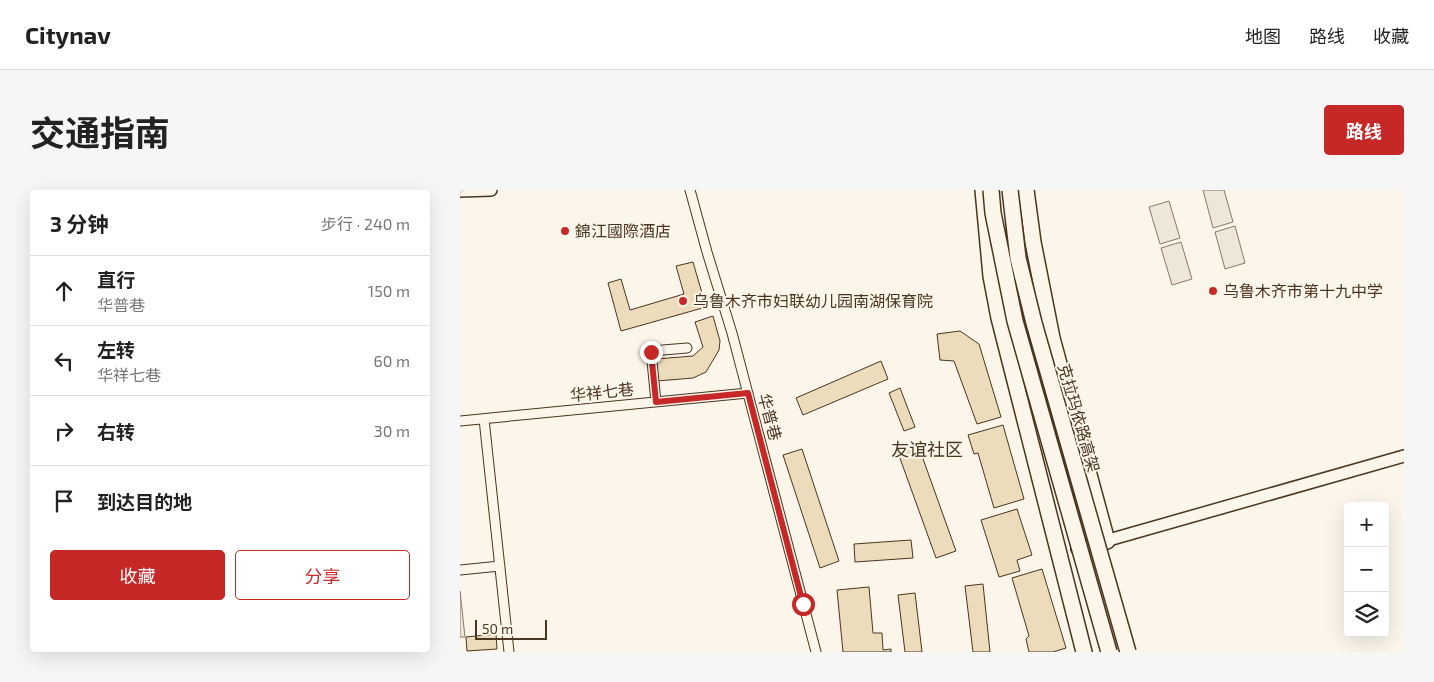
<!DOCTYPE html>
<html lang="zh">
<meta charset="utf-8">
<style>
:root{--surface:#fff;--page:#f6f6f6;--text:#222;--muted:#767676;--line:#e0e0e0;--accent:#c62828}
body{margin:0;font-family:"Exo 2","Noto Sans SC",sans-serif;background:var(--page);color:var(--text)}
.controls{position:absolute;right:15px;bottom:15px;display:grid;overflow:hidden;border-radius:5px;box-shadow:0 5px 20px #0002}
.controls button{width:45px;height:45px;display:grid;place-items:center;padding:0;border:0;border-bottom:1px solid var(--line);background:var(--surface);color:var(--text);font:25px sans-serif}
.scale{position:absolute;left:15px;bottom:12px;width:72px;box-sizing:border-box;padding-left:5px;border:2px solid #4a3520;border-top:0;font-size:14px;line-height:18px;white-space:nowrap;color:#4a3520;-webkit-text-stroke:4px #fbf6e9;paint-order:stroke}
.stop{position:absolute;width:15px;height:15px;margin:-11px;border:4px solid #c62828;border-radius:50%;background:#fff}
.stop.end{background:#c62828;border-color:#fff;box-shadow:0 1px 5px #0008}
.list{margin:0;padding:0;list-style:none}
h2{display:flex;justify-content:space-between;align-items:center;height:65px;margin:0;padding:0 20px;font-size:21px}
h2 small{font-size:16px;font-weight:400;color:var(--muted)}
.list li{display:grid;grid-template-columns:32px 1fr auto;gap:15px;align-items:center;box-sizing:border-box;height:70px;padding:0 20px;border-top:1px solid var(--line)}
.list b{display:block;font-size:19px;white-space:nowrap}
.list p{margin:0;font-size:16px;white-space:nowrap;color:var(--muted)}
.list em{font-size:16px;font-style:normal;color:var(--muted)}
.actions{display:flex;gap:10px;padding:15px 20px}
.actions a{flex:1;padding:11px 0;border:1px solid var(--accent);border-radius:5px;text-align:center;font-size:18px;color:var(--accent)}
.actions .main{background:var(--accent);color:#fff}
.icon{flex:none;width:28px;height:28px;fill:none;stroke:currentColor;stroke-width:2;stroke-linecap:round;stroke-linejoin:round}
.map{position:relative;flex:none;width:944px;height:462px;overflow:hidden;border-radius:5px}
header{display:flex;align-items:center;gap:30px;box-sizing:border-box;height:70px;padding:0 25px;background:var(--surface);border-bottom:1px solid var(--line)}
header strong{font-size:24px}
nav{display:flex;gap:28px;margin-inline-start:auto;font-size:18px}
.intro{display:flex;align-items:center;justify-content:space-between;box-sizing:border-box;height:120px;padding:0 30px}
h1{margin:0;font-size:35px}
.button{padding:12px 22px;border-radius:5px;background:var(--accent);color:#fff;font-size:18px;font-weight:700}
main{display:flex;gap:30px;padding:0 30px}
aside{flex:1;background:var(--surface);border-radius:5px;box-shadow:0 5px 20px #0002}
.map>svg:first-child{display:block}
.green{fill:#ede6d9;stroke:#887966}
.building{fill:#ecdcbc;stroke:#4a3520}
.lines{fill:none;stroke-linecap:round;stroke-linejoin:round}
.minor-casing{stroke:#4a3520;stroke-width:11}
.tertiary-casing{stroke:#4a3520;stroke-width:14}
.trunk-casing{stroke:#4a3520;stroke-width:18}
.minor{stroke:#fbf6e9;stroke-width:9}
.tertiary{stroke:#fbf6e9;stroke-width:11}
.trunk{stroke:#fbf6e9;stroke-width:15}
.trunk-bridge-casing{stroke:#4a3520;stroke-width:18;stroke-linecap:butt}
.trunk-bridge{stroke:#fbf6e9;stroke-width:15}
.route{stroke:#c62828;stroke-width:6}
.poi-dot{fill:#c62828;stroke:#fbf6e9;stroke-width:2}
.labels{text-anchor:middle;stroke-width:4;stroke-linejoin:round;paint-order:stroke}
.poi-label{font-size:16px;fill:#4a3520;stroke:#fbf6e9;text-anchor:start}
.street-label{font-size:16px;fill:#4a3520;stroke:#fbf6e9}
.neighbourhood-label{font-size:18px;fill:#4a3520;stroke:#fbf6e9}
</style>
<header>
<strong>Citynav</strong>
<nav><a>地图</a><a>路线</a><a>收藏</a></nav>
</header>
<div class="intro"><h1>交通指南</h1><a class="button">路线</a></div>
<main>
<aside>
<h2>3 分钟<small>步行 · 240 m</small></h2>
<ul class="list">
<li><svg class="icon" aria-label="ahead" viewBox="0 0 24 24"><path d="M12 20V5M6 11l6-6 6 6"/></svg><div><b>直行</b><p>华普巷</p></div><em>150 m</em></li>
<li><svg class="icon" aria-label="left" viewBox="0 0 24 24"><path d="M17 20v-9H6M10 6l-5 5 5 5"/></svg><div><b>左转</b><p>华祥七巷</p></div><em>60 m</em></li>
<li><svg class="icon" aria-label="right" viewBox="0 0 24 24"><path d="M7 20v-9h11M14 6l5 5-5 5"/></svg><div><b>右转</b></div><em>30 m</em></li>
<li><svg class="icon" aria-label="arrive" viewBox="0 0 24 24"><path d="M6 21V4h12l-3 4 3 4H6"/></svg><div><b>到达目的地</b></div></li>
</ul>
<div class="actions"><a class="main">收藏</a><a>分享</a></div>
</aside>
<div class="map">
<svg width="944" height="462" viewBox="0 0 944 462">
<rect width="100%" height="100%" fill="#fbf6e9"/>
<path class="green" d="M743 0H764L773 32 753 38Z
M709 11 720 48 700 54 689 17Z
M775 36 785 73 765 79 755 42Z
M721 52 732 89 712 95 701 58Z
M0 401 5 447H0Z"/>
<path class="building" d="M233 72 246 117 161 141 148 93 161 89 170 120 224 104 216 76Z
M253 126 260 151 259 160 246 182 233 188 197 191 196 169 233 166 243 157 235 132Z
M500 141 519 154 541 227 517 234 494 171 480 170 477 144Z
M421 171 428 189 343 225 336 208Z
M440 198 455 237 444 241 429 203Z
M543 235 564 309 534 318 518 263 514 264 508 245Z
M457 252 496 361 476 368 437 260Z
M342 259 379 371 360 378 323 265Z
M557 319 572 365 557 370 560 381 539 387 521 330Z
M451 350 453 368 395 372 394 354Z
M582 379 606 458 593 462H569L566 449 569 446 552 388Z
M523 394 530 462H513L505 396Z
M409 397 413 443H422L423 460 431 459V462H383L377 400Z
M455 403 462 462H445L438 405Z
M36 444 37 459 7 461 6 447Z"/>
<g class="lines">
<defs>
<path id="minor" d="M230 0 247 62 272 143 356 462
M196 212 191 161 227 158
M24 229 49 462
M0 231 288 203
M0 380 40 376"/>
<path id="tertiary" d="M0 1 31 0
M617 359 944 266"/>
<path id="trunk" d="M523 0 531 86 539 128 624 462
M566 0 573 52 592 148 647 351"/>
</defs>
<use href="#minor" class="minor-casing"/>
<use href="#tertiary" class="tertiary-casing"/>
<use href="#trunk" class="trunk-casing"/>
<use href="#minor" class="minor"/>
<use href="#tertiary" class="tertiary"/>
<use href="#trunk" class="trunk"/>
<defs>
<path id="trunk-bridge" d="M531 0 533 23 555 131 649 462
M550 0 558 68 574 133 668 462"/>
</defs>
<use href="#trunk-bridge" class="trunk-bridge-casing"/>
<use href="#trunk-bridge" class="trunk-bridge"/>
</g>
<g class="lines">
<path class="route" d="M191 162 196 212 288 203 343 414"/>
</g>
<g class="poi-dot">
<circle cx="105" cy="41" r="5"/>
<circle cx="753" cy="101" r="5"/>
<circle cx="223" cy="111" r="5"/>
</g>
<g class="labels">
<g class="poi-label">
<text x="115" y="47">錦江國際酒店</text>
<text x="763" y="107">乌鲁木齐市第十九中学</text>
<text x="233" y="117">乌鲁木齐市妇联幼儿园南湖保育院</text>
</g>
<g class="street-label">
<text transform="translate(142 202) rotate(-6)" y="6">华祥七巷</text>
<text transform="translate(310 227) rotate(75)" y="6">华普巷</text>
<text transform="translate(619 228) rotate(74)" y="6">克拉玛依路高架</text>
</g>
<g class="neighbourhood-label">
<text x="467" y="266">友谊社区</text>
</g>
</g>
</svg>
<div class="controls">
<button>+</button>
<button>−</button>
<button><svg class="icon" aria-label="layers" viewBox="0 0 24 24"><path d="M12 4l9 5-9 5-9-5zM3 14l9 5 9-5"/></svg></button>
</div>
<div class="scale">50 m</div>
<div class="stop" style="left:343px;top:414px"></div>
<div class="stop end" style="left:191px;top:162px"></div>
</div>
</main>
